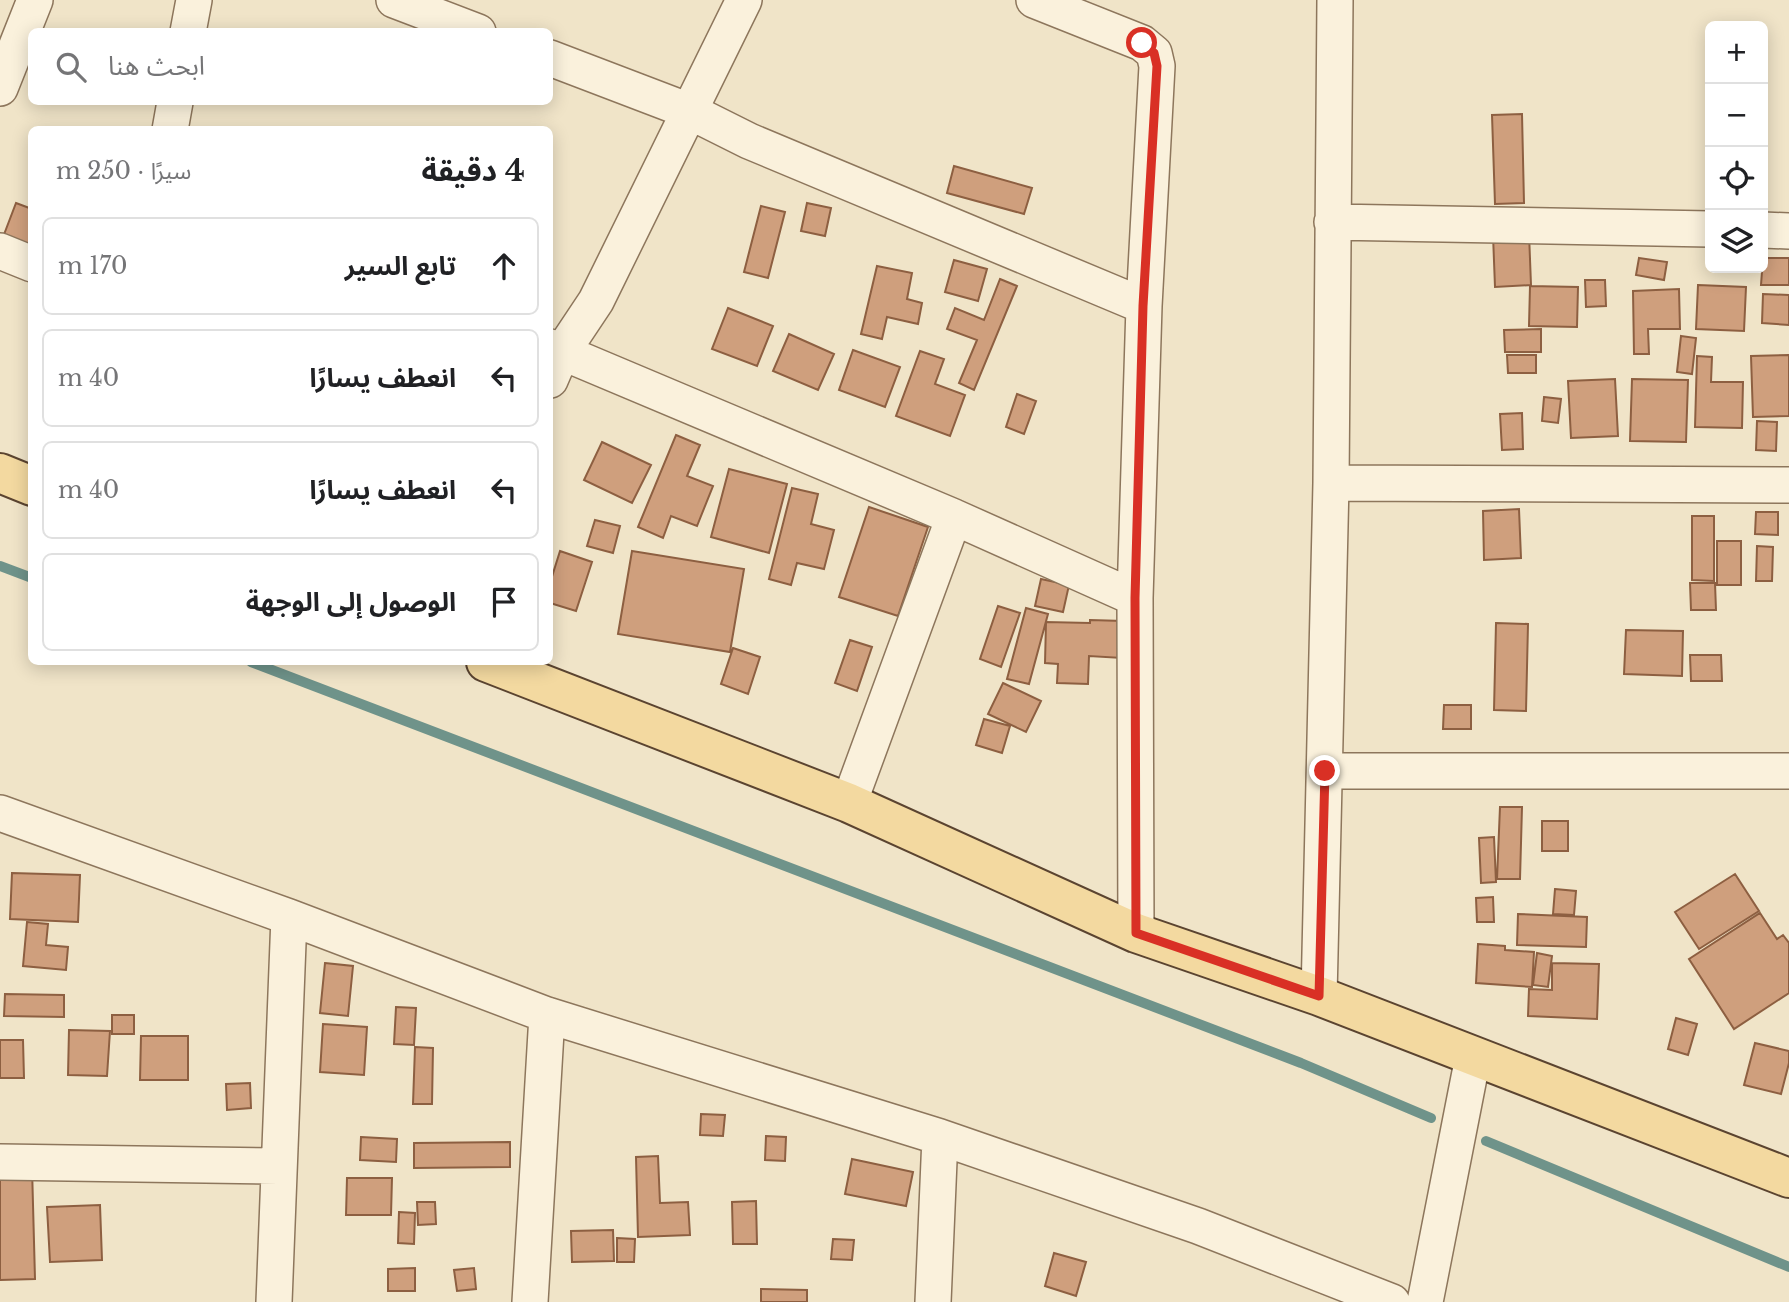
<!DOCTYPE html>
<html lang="ar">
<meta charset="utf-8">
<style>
:root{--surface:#fff;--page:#f2f2f2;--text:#202124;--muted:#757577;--line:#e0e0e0}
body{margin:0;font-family:"Libre Baskerville","Noto Sans Arabic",serif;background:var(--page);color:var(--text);direction:rtl}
.controls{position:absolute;right:21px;top:21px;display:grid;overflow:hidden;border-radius:10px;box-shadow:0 4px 18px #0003}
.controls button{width:63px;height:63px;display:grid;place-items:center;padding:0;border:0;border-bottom:2px solid var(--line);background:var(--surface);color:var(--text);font:35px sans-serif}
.stop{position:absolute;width:21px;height:21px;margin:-16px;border:5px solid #d93025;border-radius:50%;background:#fff}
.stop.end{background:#d93025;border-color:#fff;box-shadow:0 2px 7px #0008}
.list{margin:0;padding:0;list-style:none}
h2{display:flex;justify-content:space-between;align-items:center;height:91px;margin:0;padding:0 28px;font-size:30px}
h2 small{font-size:23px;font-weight:400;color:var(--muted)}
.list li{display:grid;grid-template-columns:46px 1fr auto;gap:21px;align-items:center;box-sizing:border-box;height:98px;margin:0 14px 14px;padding:0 14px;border:2px solid var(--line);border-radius:10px}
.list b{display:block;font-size:26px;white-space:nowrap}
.list em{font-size:23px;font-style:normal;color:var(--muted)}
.icon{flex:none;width:38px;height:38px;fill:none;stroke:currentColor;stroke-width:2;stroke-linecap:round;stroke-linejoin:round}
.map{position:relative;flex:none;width:1789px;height:1302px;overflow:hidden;direction:ltr}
.search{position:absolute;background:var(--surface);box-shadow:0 4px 18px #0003;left:28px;top:28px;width:525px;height:77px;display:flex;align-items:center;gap:18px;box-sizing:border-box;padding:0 24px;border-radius:10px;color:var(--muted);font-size:26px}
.panel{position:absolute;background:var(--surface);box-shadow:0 4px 18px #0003;left:28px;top:126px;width:525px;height:539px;border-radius:10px;direction:rtl}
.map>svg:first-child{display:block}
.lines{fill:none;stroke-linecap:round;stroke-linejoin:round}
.stream{stroke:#6f938a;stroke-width:10}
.building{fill:#cf9f7d;stroke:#8d5f41;stroke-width:2}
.street-casing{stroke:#8d765c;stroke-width:38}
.primary-casing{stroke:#5b4430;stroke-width:42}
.street{stroke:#faf1dc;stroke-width:35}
.primary{stroke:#f3d9a0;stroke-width:38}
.route{stroke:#d93025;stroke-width:9}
</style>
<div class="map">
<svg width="1789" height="1302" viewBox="0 0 1789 1302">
<rect width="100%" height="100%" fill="#f0e4c8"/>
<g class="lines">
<path class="stream" d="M0 566 32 578
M251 662 1301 1063 1431 1118
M1486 1141 1789 1267"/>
</g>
<path class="building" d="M1522 114 1524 203 1495 204 1492 115Z
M954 166 1032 188 1024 214 947 193Z
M16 203 32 209V256L0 245Z
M807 203 831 208 825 236 801 231Z
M761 206 785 212 768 278 744 272Z
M1529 233 1531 285 1495 287 1493 235Z
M1639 258 1667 262 1664 280 1636 275Z
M1763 258H1789V285H1761Z
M954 260 987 269 978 301 945 292Z
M877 266 912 273 907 299 922 303 918 324 887 317 882 339 861 334Z
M1000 279 1017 286 974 390 959 383 977 340 947 329 955 308 984 320Z
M1585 280H1605L1606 306 1586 307Z
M1698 285 1746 287 1744 331 1696 329Z
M1530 286 1578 287 1577 327 1529 326Z
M1679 289 1680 329H1648L1649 354H1634L1633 291Z
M1763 294 1789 295V325L1762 323Z
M728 308 773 326 757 366 712 349Z
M1541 329V352H1505L1504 330Z
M789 334 834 354 818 390 773 371Z
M1681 336 1696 338 1692 374 1677 372Z
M853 350 900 367 885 407 839 390Z
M920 351 944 359 935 384 965 395 950 436 896 416Z
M1507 355H1536V373H1508Z
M1789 355V416L1753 417 1751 356Z
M1697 356 1712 357 1711 382H1743L1742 428 1695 427Z
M1615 379 1618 436 1571 438 1568 381Z
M1632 379 1688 380 1686 442 1630 441Z
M1017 394 1036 401 1024 434 1006 427Z
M1544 397 1561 399 1558 423 1542 421Z
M1522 413 1523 449 1502 450 1500 414Z
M1757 421 1777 422 1776 451 1756 450Z
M676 435 700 445 687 476 713 486 697 526 671 516 663 538 638 527Z
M602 442 651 465 632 503 584 480Z
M729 469 787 484 769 553 711 537Z
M792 488 818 494 811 524 834 530 824 569 797 563 791 585 769 579Z
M869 507 928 527 898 616 839 597Z
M1519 509 1521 558 1484 560 1483 511Z
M1756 512H1778V535L1755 534Z
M1692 516H1714V581L1692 580Z
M595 520 620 526 613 553 587 546Z
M1717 541H1741V585H1717Z
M1757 546 1773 547 1772 581H1756Z
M560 551 592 562 576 611 550 603V583Z
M632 551 744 569 730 652 618 634Z
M1041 579 1069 585 1063 612 1035 606Z
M1690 583H1715L1716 610H1691Z
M998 606 1020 613 1001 667 980 659Z
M1026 608 1048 614 1029 684 1007 679Z
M1090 620 1123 621 1122 658 1089 656 1088 684 1057 683 1058 664 1045 663 1046 622 1090 623Z
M1496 623 1528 624 1526 711 1494 710Z
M1626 630 1683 631 1682 676 1624 674Z
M850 640 872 647 857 691 835 683Z
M733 648 760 657 748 694 721 684Z
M1690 655H1721L1722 681H1691Z
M1003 683 1041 701 1026 732 988 714Z
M1444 705H1471V729H1443Z
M984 719 1010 726 1002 753 976 745Z
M1500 807H1522L1520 879H1497Z
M1542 821H1568V851H1542Z
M1494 837 1496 882 1481 883 1479 838Z
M12 873 80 875 78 922 10 919Z
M1735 874 1759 911 1699 949 1675 912Z
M1555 889 1576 891 1574 915 1553 914Z
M1493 897 1494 922H1477L1476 898Z
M1760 913 1777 939 1783 935 1789 943V993L1734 1029 1689 959Z
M1518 914 1587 917 1586 947 1517 945Z
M27 922 48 924 46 945 68 947 66 970 23 966Z
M1478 944 1505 946V950L1534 952 1532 987 1476 983Z
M1537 953 1552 956 1548 987 1533 985Z
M325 963 353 966 348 1016 320 1013Z
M1552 963 1599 964 1597 1019 1528 1016 1529 989 1552 990Z
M5 994 64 995V1017L4 1016Z
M396 1007 416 1008 414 1045 394 1044Z
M112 1015H134V1034H112Z
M1676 1018 1697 1024 1688 1055 1668 1049Z
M323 1024 367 1027 364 1075 320 1072Z
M69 1030 110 1031 107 1076 68 1075Z
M141 1036H188V1080H140Z
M0 1040H23L24 1078H0Z
M1755 1043 1789 1051V1063L1781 1094 1744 1085Z
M415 1047 433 1048 432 1104H413Z
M250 1083 251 1108 227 1110 226 1084Z
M701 1114 725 1115 723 1136 700 1135Z
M766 1136 786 1137 785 1161 765 1160Z
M361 1137 397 1139 396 1162 360 1160Z
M510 1142V1167L414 1168V1143Z
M658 1156 660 1203 688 1202 690 1235 638 1237 636 1157Z
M852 1159 913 1172 906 1206 845 1194Z
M32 1167 35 1279 0 1280V1168Z
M347 1178H392L391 1215H346Z
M756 1201 757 1244H733L732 1202Z
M417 1202H435L436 1224 418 1225Z
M100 1205 102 1260 50 1262 47 1207Z
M399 1212 415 1213 414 1244 398 1243Z
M613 1230 614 1261 572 1262 571 1231Z
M617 1238 635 1239 634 1262H617Z
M833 1239 854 1240 852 1260 831 1259Z
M1054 1253 1086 1262 1076 1296 1045 1286Z
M415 1268V1291H388V1269Z
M474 1268 476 1289 457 1291 454 1270Z
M761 1289 807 1290V1302H761Z"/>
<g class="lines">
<defs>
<path id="street" d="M394 0 478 32
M1034 0 1142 43 1154 53 1157 66 1144 306 1135 598 1136 933
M188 32 194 0
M550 58 689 111 749 141 1144 306
M0 88 35 0
M170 130 175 102
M1332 222 1710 229
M1763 230 1789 231
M0 251 32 264
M550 347 954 517 1135 598
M550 380 562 352 596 301 744 0
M1331 483 1789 485
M1325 771H1789
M849 803 954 517
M0 813 289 917 547 1015 940 1137 1198 1226 1392 1302
M1319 996 1331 483 1335 0
M0 1162 279 1166
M274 1302 289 917
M530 1302 547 1015
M933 1302 940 1137
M1425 1302 1473 1057"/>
<path id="primary" d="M0 473 32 486
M486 662 849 803 1136 933 1319 996 1789 1178"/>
</defs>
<use href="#street" class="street-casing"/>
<use href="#primary" class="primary-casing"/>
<use href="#street" class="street"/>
<use href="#primary" class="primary"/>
</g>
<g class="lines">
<path class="route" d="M1142 43 1154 53 1157 66 1143 306 1135 598 1136 933 1319 996 1325 771"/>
</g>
</svg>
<div class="controls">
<button>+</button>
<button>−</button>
<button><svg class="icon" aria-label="locate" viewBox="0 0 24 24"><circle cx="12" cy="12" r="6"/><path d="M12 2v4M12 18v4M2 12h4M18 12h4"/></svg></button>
<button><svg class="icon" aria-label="layers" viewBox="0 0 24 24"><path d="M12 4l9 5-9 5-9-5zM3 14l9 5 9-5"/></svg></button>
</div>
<div class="stop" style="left:1142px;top:43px"></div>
<div class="stop end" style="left:1325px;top:771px"></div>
<div class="search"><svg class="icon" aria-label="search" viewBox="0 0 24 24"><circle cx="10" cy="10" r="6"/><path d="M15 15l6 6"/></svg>ابحث هنا</div>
<section class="panel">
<h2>4 دقيقة<small>سيرًا · 250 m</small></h2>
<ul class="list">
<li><svg class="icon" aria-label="ahead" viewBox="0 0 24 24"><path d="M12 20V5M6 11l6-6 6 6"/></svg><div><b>تابع السير</b></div><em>170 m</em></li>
<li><svg class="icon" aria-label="left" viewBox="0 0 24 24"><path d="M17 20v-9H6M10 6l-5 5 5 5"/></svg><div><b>انعطف يسارًا</b></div><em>40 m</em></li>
<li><svg class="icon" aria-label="left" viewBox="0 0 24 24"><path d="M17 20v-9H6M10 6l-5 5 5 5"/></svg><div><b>انعطف يسارًا</b></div><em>40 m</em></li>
<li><svg class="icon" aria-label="arrive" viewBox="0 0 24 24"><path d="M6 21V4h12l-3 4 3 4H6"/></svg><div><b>الوصول إلى الوجهة</b></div></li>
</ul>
</section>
</div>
